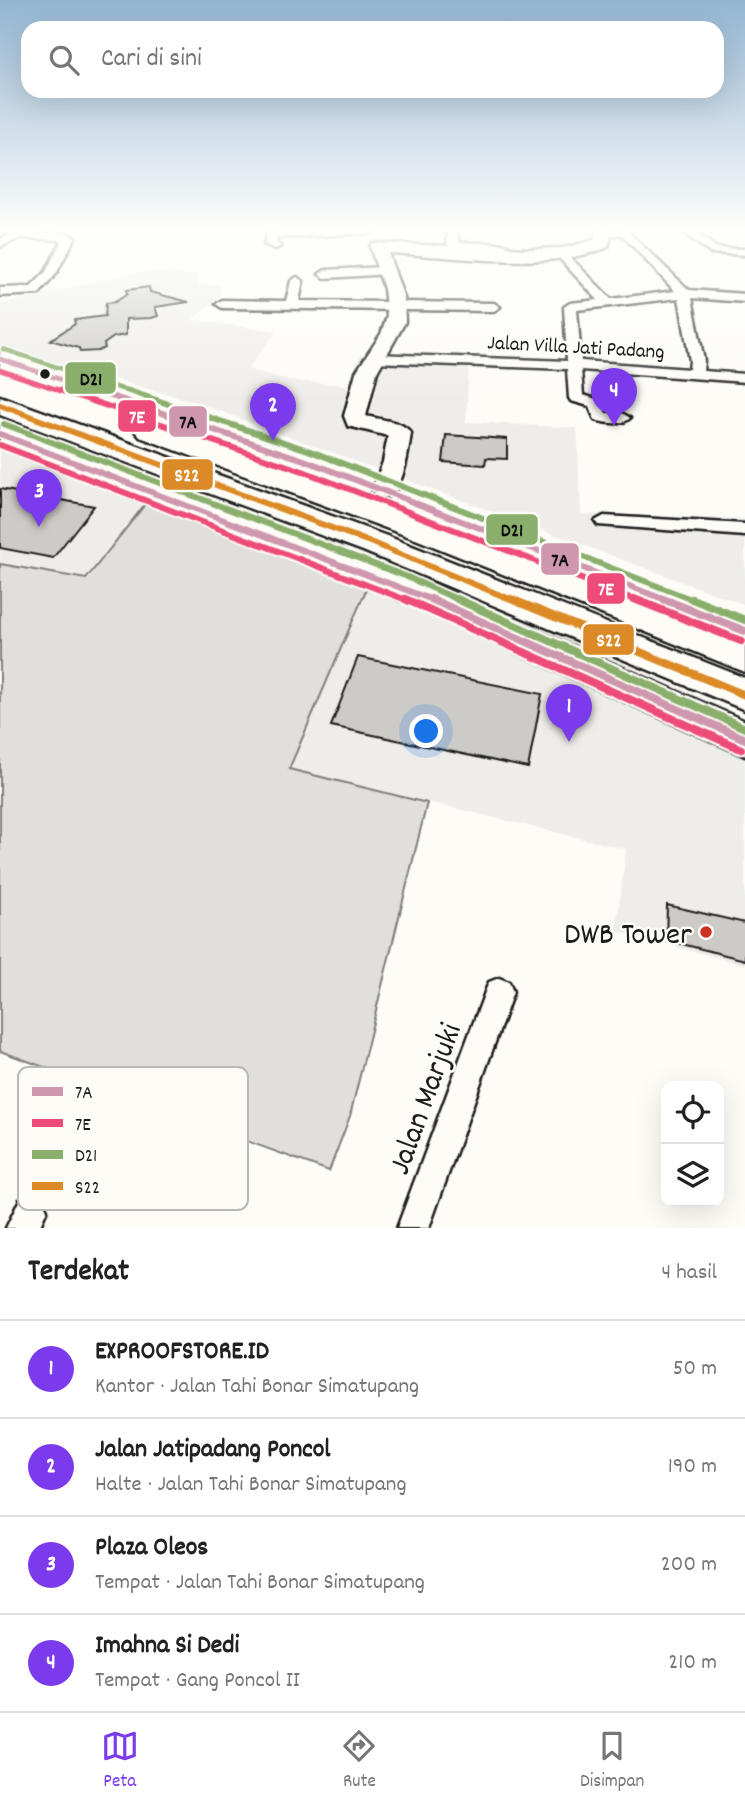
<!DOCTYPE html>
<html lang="id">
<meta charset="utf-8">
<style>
:root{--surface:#fff;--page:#f6f6f6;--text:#222;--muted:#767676;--line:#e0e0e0;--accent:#7c3aed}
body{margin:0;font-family:Dekko,sans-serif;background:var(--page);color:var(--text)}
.controls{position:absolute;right:21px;bottom:21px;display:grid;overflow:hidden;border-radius:14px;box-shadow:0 7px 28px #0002}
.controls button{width:63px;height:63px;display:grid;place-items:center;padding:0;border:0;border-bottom:2px solid var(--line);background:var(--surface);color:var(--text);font:35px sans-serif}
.you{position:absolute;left:427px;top:732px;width:24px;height:24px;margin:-18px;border:5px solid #fff;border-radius:50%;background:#1a73e8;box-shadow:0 0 0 10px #1a73e833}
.badge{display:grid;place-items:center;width:46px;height:46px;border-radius:50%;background:var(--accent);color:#fff;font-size:23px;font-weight:700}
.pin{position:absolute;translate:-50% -58px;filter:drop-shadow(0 2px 4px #0008)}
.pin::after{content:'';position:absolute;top:37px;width:24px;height:21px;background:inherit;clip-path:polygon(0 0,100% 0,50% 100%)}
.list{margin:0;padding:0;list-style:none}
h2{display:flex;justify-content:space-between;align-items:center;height:91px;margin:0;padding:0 28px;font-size:30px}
h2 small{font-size:23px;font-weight:400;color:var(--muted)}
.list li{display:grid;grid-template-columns:46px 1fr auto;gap:21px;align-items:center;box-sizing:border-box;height:98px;padding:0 28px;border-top:2px solid var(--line)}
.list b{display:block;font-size:26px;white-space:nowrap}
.list p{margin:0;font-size:23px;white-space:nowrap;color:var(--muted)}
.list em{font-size:23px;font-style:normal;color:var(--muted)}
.icon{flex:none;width:38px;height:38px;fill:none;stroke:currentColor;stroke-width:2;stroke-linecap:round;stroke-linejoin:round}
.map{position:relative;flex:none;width:745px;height:1228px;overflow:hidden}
.search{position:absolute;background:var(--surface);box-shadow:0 7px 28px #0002;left:21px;right:21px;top:21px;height:77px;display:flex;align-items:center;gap:18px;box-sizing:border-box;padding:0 24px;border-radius:21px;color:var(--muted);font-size:26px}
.sheet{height:483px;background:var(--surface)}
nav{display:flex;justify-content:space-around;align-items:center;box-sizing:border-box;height:98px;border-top:2px solid var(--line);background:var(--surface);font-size:19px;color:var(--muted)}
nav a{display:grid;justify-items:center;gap:4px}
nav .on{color:var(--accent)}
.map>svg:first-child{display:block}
.built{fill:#eeede9}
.green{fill:#e0dfdb;stroke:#7e7e7c;stroke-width:2}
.building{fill:#cccbc8;stroke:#1c1c1c;stroke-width:2}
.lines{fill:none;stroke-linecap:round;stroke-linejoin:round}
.street-casing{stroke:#1c1c1c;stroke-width:5}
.secondary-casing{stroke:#1c1c1c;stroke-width:5}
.highway-casing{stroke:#1c1c1c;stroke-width:5}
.street{fill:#fdfcf7;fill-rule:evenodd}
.secondary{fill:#fdfcf7;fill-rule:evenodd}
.highway{fill:#fdfcf7;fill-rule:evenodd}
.bus-1-far2-casing{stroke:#fdfcf7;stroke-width:8}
.bus-1-far1-casing{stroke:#fdfcf7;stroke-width:10}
.bus-1-casing{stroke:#fdfcf7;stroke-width:13}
.bus-2-far2-casing{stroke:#fdfcf7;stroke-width:8}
.bus-2-far1-casing{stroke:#fdfcf7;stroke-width:10}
.bus-2-casing{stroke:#fdfcf7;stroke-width:13}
.bus-3-far2-casing{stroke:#fdfcf7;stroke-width:8}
.bus-3-far1-casing{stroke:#fdfcf7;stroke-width:10}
.bus-3-casing{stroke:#fdfcf7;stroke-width:13}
.bus-4-far1-casing{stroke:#fdfcf7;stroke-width:10}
.bus-4-casing{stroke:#fdfcf7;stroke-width:13}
.bus-1-far2{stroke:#ce97ad;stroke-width:4.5}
.bus-1-far1{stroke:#ce97ad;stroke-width:6}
.bus-1{stroke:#ce97ad;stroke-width:8}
.bus-2-far2{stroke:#ed4c78;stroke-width:4.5}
.bus-2-far1{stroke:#ed4c78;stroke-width:6}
.bus-2{stroke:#ed4c78;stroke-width:8}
.bus-3-far2{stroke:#8aaf6c;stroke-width:4.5}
.bus-3-far1{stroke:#8aaf6c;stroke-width:6}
.bus-3{stroke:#8aaf6c;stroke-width:8}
.bus-4-far1{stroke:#dc8a27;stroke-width:6}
.bus-4{stroke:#dc8a27;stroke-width:8}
.bus-dot{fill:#1c1c1c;stroke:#fdfcf7;stroke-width:2.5}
.poi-dot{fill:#c8321e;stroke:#fdfcf7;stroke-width:2.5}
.labels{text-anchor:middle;stroke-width:5;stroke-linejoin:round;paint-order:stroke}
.far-street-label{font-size:21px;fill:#1c1c1c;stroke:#fdfcf7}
.near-poi-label{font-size:32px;fill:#1c1c1c;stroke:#fdfcf7;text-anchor:end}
.near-street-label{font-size:32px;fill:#1c1c1c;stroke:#fdfcf7}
.key{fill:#fdfcf7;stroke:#bab9b5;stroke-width:2}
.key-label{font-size:19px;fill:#1c1c1c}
.line-badge{stroke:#fdfcf7;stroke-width:2.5}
.badge-label{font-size:19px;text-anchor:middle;font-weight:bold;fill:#fff}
.pale-badge-label{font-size:19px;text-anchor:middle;font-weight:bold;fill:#111}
</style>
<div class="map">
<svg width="745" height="1228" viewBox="0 0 745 1228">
<rect width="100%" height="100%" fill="#fdfcf7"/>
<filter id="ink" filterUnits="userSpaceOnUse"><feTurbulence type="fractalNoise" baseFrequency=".0143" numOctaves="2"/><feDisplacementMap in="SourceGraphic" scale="14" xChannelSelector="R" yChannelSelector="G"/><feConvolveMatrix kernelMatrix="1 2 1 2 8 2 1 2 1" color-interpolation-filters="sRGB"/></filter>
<g filter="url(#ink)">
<path class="built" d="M140 271 200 274 199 285H221L220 296 192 320 277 331 247 369 293 381 348 385 360 355 469 363 466 422 577 428 581 514 745 519V605L195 402 0 347V304Z
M0 444 150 498 86 579 0 564Z
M381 555 745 717V965L616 931 626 849 289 769Z"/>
<path class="green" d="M150 498 381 555 289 769 427 803 350 1116 329 1171 0 1051V564L86 579Z"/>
<path class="building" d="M149 287 150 292 189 302 155 307 158 316 151 318 126 319V335L114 337 104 344 105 348 98 351 80 352 79 348 50 340 75 324 74 320 105 316 106 303 115 302 127 294 126 290Z
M446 435 507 439V459L486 458 485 465 443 462Z
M0 489 94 506 53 558 0 548Z
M358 657 542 694 528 768 331 726Z
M667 905 745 923V960L666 940Z"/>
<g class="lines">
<defs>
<path id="street" d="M311 230H377L371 233 276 238V242L281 246 275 249 264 244 267 233Z
M448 230H458L459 242 505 244 511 247 505 250 452 247 447 244Z
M680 230H693L717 248 745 249V255L710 253Z
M18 231 69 234 75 237 56 274 39 294 0 296V288L31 287 45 273 62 240 20 238 0 247V239Z
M627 231 689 290 745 294V302L692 298 704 361 703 371 745 374V382L581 370 583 395 600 400 606 413H622L630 418C622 426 605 423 595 420L589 406 571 401 569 398 567 369 373 362 366 358 373 354 567 361 564 307 570 303 598 300 560 259V255H568L611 299 675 291 623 236 621 234ZM679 298 690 361 689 369 581 361 577 310Z
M385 267 389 268V274L325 278 319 274 325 270Z
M297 277 303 281 299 301 494 303 500 307 494 311 222 308 216 304 222 300 286 301 291 281Z
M604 516 745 524V536L598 525 595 521Z
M499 978 509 982 513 992 429 1228H397L485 992 489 982Z
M31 1194 42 1199 47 1210 39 1228H6L20 1199Z"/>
<path id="secondary" d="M597 230H632L630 233 611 236 608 247C551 272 451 256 388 253L404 298 405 322 377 372 366 416C380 420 402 420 411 433 408 454 405 477 393 495L384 497 375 495 372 490 383 462 388 436 348 426 344 416 356 372 381 334 387 316 384 289 370 247 372 243 531 249 563 248 594 240Z"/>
<path id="highway" d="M0 351 202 415 207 421 202 427 192 430 182 427 0 368Z
M0 396 387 536 745 678V710L363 551 0 415Z
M150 422 442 524 745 643V672L418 540 140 437 135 431 140 425Z
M0 425 414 577 745 721V756L388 595 0 444Z"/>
</defs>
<use href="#street" class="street-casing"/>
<use href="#secondary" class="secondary-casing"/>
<use href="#highway" class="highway-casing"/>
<use href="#street" class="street"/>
<use href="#secondary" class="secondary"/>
<use href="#highway" class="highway"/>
<defs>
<path id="bus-1-far2" d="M0 359 98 392"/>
<path id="bus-1-far1" d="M93 390 304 460 668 601
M0 434 435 601"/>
<path id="bus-1" d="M431 599 745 739
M663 599 745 631"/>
<path id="bus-2-far2" d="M0 370 65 392"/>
<path id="bus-2-far1" d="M59 390 300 470 638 601
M0 445 409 601"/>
<path id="bus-2" d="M405 599 741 749
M634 599 741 641"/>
<path id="bus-3-far2" d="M3 349 131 392"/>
<path id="bus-3-far1" d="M126 390 308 450 696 601
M4 424 405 576 461 601"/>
<path id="bus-3" d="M457 599 745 728
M692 599 745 620"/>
<path id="bus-4-far1" d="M0 405 375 544 515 601"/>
<path id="bus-4" d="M511 599 745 695"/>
</defs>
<use href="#bus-1-far2" class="bus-1-far2-casing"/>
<use href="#bus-1-far1" class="bus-1-far1-casing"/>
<use href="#bus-1" class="bus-1-casing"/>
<use href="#bus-2-far2" class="bus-2-far2-casing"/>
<use href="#bus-2-far1" class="bus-2-far1-casing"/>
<use href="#bus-2" class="bus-2-casing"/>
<use href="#bus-3-far2" class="bus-3-far2-casing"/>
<use href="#bus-3-far1" class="bus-3-far1-casing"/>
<use href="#bus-3" class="bus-3-casing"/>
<use href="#bus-4-far1" class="bus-4-far1-casing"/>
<use href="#bus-4" class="bus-4-casing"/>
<use href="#bus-1-far2" class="bus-1-far2"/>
<use href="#bus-1-far1" class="bus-1-far1"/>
<use href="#bus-1" class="bus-1"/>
<use href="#bus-2-far2" class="bus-2-far2"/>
<use href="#bus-2-far1" class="bus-2-far1"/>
<use href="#bus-2" class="bus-2"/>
<use href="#bus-3-far2" class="bus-3-far2"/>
<use href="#bus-3-far1" class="bus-3-far1"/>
<use href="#bus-3" class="bus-3"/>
<use href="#bus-4-far1" class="bus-4-far1"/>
<use href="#bus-4" class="bus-4"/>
</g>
</g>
<linearGradient id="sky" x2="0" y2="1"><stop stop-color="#94b5d2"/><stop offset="0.57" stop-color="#fefefb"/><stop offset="1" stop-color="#fefefb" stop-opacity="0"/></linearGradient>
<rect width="745" height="402" fill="url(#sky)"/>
<circle class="bus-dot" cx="45" cy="374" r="6"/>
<circle class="poi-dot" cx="706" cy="932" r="7"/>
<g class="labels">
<g class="far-street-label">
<text transform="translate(576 346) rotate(3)" y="7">Jalan Villa Jati Padang</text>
</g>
<g class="near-poi-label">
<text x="692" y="943">DWB Tower</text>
</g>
<g class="near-street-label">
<text transform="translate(423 1098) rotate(-70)" y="11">Jalan Marjuki</text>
</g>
</g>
<rect x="18" y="1067" width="230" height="143" rx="10" class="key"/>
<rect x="32" y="1087" width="31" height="9" fill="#ce97ad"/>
<rect x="32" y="1119" width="31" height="8" fill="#ed4c78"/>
<rect x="32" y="1150" width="31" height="9" fill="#8aaf6c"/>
<rect x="32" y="1182" width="31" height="8" fill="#dc8a27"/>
<g class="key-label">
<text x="75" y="1098">7A</text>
<text x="75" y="1130">7E</text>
<text x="75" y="1161">D21</text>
<text x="75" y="1193">S22</text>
</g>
<g class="line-badge">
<rect x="64" y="361" width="53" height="34" rx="7" fill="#8aaf6c"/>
<rect x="117" y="399" width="40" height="34" rx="7" fill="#ed4c78"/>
<rect x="168" y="405" width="40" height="33" rx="7" fill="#ce97ad"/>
<rect x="161" y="458" width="53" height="33" rx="7" fill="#dc8a27"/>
<rect x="485" y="513" width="54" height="33" rx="7" fill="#8aaf6c"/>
<rect x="540" y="542" width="40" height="34" rx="7" fill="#ce97ad"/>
<rect x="586" y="572" width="40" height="33" rx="7" fill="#ed4c78"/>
<rect x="582" y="623" width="53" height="33" rx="7" fill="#dc8a27"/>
</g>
<g class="badge-label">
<text x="137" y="423">7E</text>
<text x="187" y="481">S22</text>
<text x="606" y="595">7E</text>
<text x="609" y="646">S22</text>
</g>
<g class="pale-badge-label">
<text x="91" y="385">D21</text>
<text x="188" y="428">7A</text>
<text x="512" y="536">D21</text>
<text x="560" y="566">7A</text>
</g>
</svg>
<div class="controls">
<button><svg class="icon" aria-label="locate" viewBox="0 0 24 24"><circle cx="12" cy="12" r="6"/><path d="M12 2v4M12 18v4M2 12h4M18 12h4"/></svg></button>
<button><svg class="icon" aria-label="layers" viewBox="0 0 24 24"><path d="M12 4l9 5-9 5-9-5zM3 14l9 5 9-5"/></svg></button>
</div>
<div class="you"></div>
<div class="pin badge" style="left:569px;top:742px">1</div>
<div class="pin badge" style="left:273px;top:441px">2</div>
<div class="pin badge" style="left:39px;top:527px">3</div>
<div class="pin badge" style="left:614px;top:426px">4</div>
<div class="search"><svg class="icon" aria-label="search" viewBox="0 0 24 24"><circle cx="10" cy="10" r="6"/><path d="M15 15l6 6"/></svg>Cari di sini</div>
</div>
<section class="sheet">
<h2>Terdekat<small>4 hasil</small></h2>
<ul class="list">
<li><span class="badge">1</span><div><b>EXPROOFSTORE.ID</b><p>Kantor · Jalan Tahi Bonar Simatupang</p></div><em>50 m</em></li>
<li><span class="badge">2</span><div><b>Jalan Jatipadang Poncol</b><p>Halte · Jalan Tahi Bonar Simatupang</p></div><em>190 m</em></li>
<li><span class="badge">3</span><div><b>Plaza Oleos</b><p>Tempat · Jalan Tahi Bonar Simatupang</p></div><em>200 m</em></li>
<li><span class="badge">4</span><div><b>Imahna Si Dedi</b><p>Tempat · Gang Poncol II</p></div><em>210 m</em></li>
</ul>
</section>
<nav>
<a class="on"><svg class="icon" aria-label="map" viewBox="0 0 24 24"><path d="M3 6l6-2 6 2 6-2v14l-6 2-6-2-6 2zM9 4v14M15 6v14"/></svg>Peta</a>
<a><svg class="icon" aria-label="directions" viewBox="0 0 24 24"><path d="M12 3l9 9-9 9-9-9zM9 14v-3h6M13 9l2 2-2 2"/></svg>Rute</a>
<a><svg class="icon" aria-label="saved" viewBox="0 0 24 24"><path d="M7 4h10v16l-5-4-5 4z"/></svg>Disimpan</a>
</nav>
